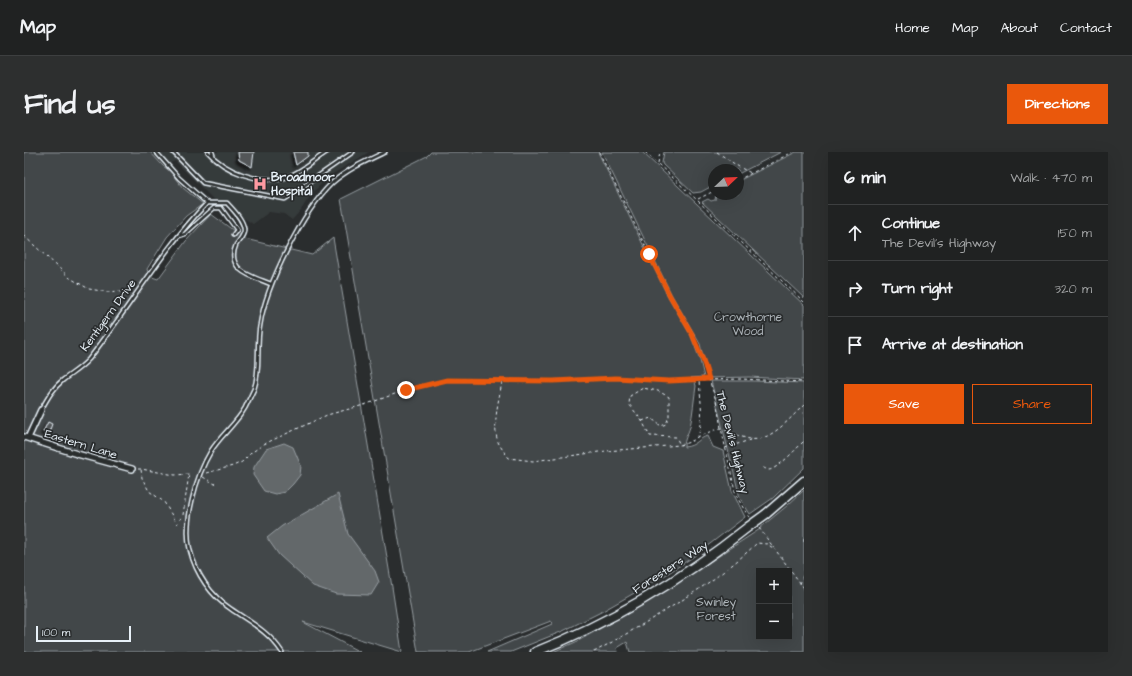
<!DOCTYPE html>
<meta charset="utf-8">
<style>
:root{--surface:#202222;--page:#2d2f2f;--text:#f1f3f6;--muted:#a2a4a5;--line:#3d3f40;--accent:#ea580c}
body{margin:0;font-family:"Architects Daughter",sans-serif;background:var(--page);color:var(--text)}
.controls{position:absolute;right:12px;bottom:12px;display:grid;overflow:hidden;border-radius:0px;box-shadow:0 4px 16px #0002}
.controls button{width:36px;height:36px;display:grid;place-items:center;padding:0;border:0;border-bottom:1px solid var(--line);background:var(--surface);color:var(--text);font:20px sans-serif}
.compass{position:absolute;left:684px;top:12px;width:36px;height:36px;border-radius:50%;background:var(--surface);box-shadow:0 4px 16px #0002;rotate:67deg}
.scale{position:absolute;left:12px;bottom:10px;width:95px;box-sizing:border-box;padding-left:4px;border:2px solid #e8f1f8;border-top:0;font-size:11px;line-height:14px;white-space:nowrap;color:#e8f1f8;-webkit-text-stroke:3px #2a2d2e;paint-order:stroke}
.stop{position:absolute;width:12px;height:12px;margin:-9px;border:3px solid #ea580c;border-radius:50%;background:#fff}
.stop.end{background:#ea580c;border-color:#fff;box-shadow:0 1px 4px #0008}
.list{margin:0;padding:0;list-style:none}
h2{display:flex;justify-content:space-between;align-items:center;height:52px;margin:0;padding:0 16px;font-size:17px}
h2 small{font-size:13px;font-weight:400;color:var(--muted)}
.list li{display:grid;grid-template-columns:26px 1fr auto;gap:12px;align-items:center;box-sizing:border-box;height:56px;padding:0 16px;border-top:1px solid var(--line)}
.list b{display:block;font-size:15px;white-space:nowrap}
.list p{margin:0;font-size:13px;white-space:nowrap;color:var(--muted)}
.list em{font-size:13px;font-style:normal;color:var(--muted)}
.actions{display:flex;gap:8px;padding:12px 16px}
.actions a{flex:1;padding:9px 0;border:1px solid var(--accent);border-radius:0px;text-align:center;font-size:14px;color:var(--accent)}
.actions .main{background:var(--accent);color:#fff}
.icon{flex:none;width:22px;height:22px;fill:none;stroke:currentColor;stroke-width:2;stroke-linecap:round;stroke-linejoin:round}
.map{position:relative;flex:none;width:780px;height:500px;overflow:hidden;border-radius:0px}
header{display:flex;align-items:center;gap:24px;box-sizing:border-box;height:56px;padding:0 20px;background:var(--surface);border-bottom:1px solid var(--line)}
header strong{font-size:19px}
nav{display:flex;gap:22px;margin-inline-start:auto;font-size:14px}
.intro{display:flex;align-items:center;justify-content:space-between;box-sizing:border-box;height:96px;padding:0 24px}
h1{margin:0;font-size:28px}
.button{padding:10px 18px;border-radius:0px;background:var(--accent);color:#fff;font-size:14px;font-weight:700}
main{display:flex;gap:24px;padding:0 24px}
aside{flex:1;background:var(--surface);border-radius:0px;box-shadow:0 4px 16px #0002}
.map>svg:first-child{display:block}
.built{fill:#363a3b}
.green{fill:#424648;stroke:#959ca0;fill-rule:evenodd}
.water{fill:#63686b;stroke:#989fa3}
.building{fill:#535759;stroke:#e8f1f8;filter:url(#shadow)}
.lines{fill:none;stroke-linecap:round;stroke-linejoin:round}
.service-casing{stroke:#e8f1f8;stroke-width:5.5}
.minor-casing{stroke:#e8f1f8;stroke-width:8}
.primary-casing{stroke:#e8f1f8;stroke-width:11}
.path{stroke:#e8f1f8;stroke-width:1;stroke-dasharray:3 3;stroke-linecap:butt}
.service{stroke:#2a2d2e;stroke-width:2.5}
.minor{stroke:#2a2d2e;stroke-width:5}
.primary{stroke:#2a2d2e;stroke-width:8}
.primary-bridge-casing{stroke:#e8f1f8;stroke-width:11;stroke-linecap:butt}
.primary-bridge{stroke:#2a2d2e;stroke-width:8}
.route{stroke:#ea580c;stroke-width:5}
.labels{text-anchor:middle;stroke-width:3.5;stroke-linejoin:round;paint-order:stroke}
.poi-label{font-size:12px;font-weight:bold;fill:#e8f1f8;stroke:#2a2d2e;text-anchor:start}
.street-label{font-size:12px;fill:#e8f1f8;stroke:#2a2d2e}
.park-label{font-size:12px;fill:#aeb5ba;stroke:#2a2d2e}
</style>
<header>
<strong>Map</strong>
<nav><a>Home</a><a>Map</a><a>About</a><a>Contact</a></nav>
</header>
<div class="intro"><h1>Find us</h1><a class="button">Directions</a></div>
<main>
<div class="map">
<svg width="780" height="500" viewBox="0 0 780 500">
<defs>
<filter id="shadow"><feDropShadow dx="-2.5" dy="2.5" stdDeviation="1" flood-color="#0009"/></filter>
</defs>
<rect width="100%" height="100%" fill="#2a2d2e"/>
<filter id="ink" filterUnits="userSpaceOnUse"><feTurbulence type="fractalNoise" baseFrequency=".025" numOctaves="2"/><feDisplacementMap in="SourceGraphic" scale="8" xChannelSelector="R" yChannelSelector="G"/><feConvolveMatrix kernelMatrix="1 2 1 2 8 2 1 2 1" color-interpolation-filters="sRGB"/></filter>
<g filter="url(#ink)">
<path class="built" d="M126 0H345L307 23 288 41 277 58 268 68 260 62 245 60 229 72 188 46 151 9 139 14Z"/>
<path class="green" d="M0 0H126L139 14 150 22 151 26 159 36 179 52 162 64 143 85 123 117 125 124 134 127 162 89 187 62 221 87 288 103 309 86 368 435 378 500 279 470 336 500H0Z
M407 0H574L643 142 667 183 676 208 680 225 667 226 671 230 672 234C670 247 669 261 666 275 664 282 660 287 660 295 673 294 674 286 684 284L689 295 699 299 708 339 721 365 669 405 640 424 577 460 539 479 487 500H463L528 472 527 469 445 500H394L317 47 403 4Z
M578 0H618L780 153V228L725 225 684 226 676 192 648 144Z
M640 0H757L714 22V18H690V33L677 40 669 41 639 13 638 11Z
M772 0H780V146L678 50 684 47 687 49 691 48 692 42H714V29Z
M687 229H729L780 231V316L749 346 726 362 716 346Z
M780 338V500H606L603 490 593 496 594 500H529L554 489 637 442 736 377V376L764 353ZM735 419H765V485H735Z"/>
<path class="water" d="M260 291 269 295 277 314 276 323 269 332 261 340 251 342 240 339 229 323 230 315 242 297Z
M314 342 324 382 351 419 355 430 347 443 312 442 289 434 255 403 243 386 258 374Z"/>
<path class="building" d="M214 0H230L228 15 215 8Z
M269 0H284V4L272 13Z
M24 270 28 272 24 283 19 280Z"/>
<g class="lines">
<defs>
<path id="service" d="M132 0 155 26 183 51H203C209 58 219 67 220 77 221 83 215 88 212 93 201 119 230 125 247 132
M149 0 179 31 261 47 329 0
M184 0C201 20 237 33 263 25 277 20 290 8 303 0
M188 0 190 6
M155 84 161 82 190 56H197L213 78 209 83
M17 258C23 247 29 236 39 228 48 221 57 216 65 207 105 156 138 98 183 51
M258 500C244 479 227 471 207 457 187 444 172 422 166 398 159 370 172 324 187 299 196 284 212 272 221 256 224 250 227 243 230 237 237 217 232 194 236 173 242 133 279 59 308 31 324 17 342 9 361 0"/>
<path id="minor" d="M0 285 53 302 108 317
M4 286 17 258"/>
<path id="primary" d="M742 362 780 329
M511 500C588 470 660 426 724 375"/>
</defs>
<use href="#service" class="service-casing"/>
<use href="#minor" class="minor-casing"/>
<use href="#primary" class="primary-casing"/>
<path class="path" d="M575 0 646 144 668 181 674 196 692 248 697 276 712 343 721 359 726 365
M621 0 673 48 780 150
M693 0 715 15 727 21
M634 11 636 0
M714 28 769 0
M674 47 690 39
M0 84 46 126 65 137 84 140 95 139 105 145
M478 230C475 247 468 273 474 290 477 296 481 301 485 306L509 309 582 299 656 293C662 291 669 290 673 285 681 273 676 243 675 229
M618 269 627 266 637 274 642 272 645 265V245L634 239 619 236 606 244 605 252 618 269 626 284 652 285 656 293
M673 285 697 276C706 280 716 285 726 287 746 291 767 265 780 253
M701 296 726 288
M739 316C741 316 743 318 745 318 754 317 774 295 780 289
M114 317H117L151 323 165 322 159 363 153 372 140 350 125 339 118 326 117 317
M182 321 209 314 218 310 227 301 240 292 303 263 340 253 382 238 423 228 529 229 592 226 645 229 717 227 780 230
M179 325 191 332
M735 376 780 436
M780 387V393
M776 432 780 421
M570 500C596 486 621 471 647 455 678 436 707 416 733 391L743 392 752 398"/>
<use href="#service" class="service"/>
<use href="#minor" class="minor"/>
<use href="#primary" class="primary"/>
<defs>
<path id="primary-bridge" d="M724 375 742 362"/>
</defs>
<use href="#primary-bridge" class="primary-bridge-casing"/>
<use href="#primary-bridge" class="primary-bridge"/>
</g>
</g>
<g class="lines" filter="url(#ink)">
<path class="route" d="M382 238 423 228 529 229 592 226 645 229 685 227 679 208 668 182 646 144 625 102"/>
</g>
<defs>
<symbol id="hospital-bare" viewBox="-9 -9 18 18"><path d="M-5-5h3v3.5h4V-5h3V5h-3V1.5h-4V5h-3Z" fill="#ff9aa2" stroke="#2a2d2e" stroke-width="2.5" paint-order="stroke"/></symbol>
</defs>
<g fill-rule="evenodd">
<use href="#hospital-bare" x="226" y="22" width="20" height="20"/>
</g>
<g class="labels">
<g class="poi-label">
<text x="247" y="29">Broadmoor<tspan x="247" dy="14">Hospital</tspan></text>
</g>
<g class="street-label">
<text transform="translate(84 163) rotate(-54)" y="4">Kentigern Drive</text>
<text transform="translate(709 290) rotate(76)" y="4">The Devil's Highway</text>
<text transform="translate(57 292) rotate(17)" y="4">Eastern Lane</text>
<text transform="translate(646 415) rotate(-33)" y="4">Foresters Way</text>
</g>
<g class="park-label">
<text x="724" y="169">Crowthorne<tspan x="724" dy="14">Wood</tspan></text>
<text x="692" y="454">Swinley<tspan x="692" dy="14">Forest</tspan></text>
</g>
</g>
</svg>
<div class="controls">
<button>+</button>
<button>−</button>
</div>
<svg class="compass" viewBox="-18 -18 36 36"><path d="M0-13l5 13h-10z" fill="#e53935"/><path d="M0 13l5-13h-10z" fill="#a2a4a5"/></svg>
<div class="scale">100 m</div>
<div class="stop" style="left:625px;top:102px"></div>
<div class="stop end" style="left:382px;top:238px"></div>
</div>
<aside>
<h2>6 min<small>Walk · 470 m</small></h2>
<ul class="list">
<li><svg class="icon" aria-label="ahead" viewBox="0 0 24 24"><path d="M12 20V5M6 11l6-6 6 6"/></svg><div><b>Continue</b><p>The Devil's Highway</p></div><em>150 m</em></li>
<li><svg class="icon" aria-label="right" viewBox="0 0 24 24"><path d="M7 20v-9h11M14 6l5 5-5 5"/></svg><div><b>Turn right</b></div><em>320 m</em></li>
<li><svg class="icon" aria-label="arrive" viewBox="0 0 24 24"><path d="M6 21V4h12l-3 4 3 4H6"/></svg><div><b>Arrive at destination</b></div></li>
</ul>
<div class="actions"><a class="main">Save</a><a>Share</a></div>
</aside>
</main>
